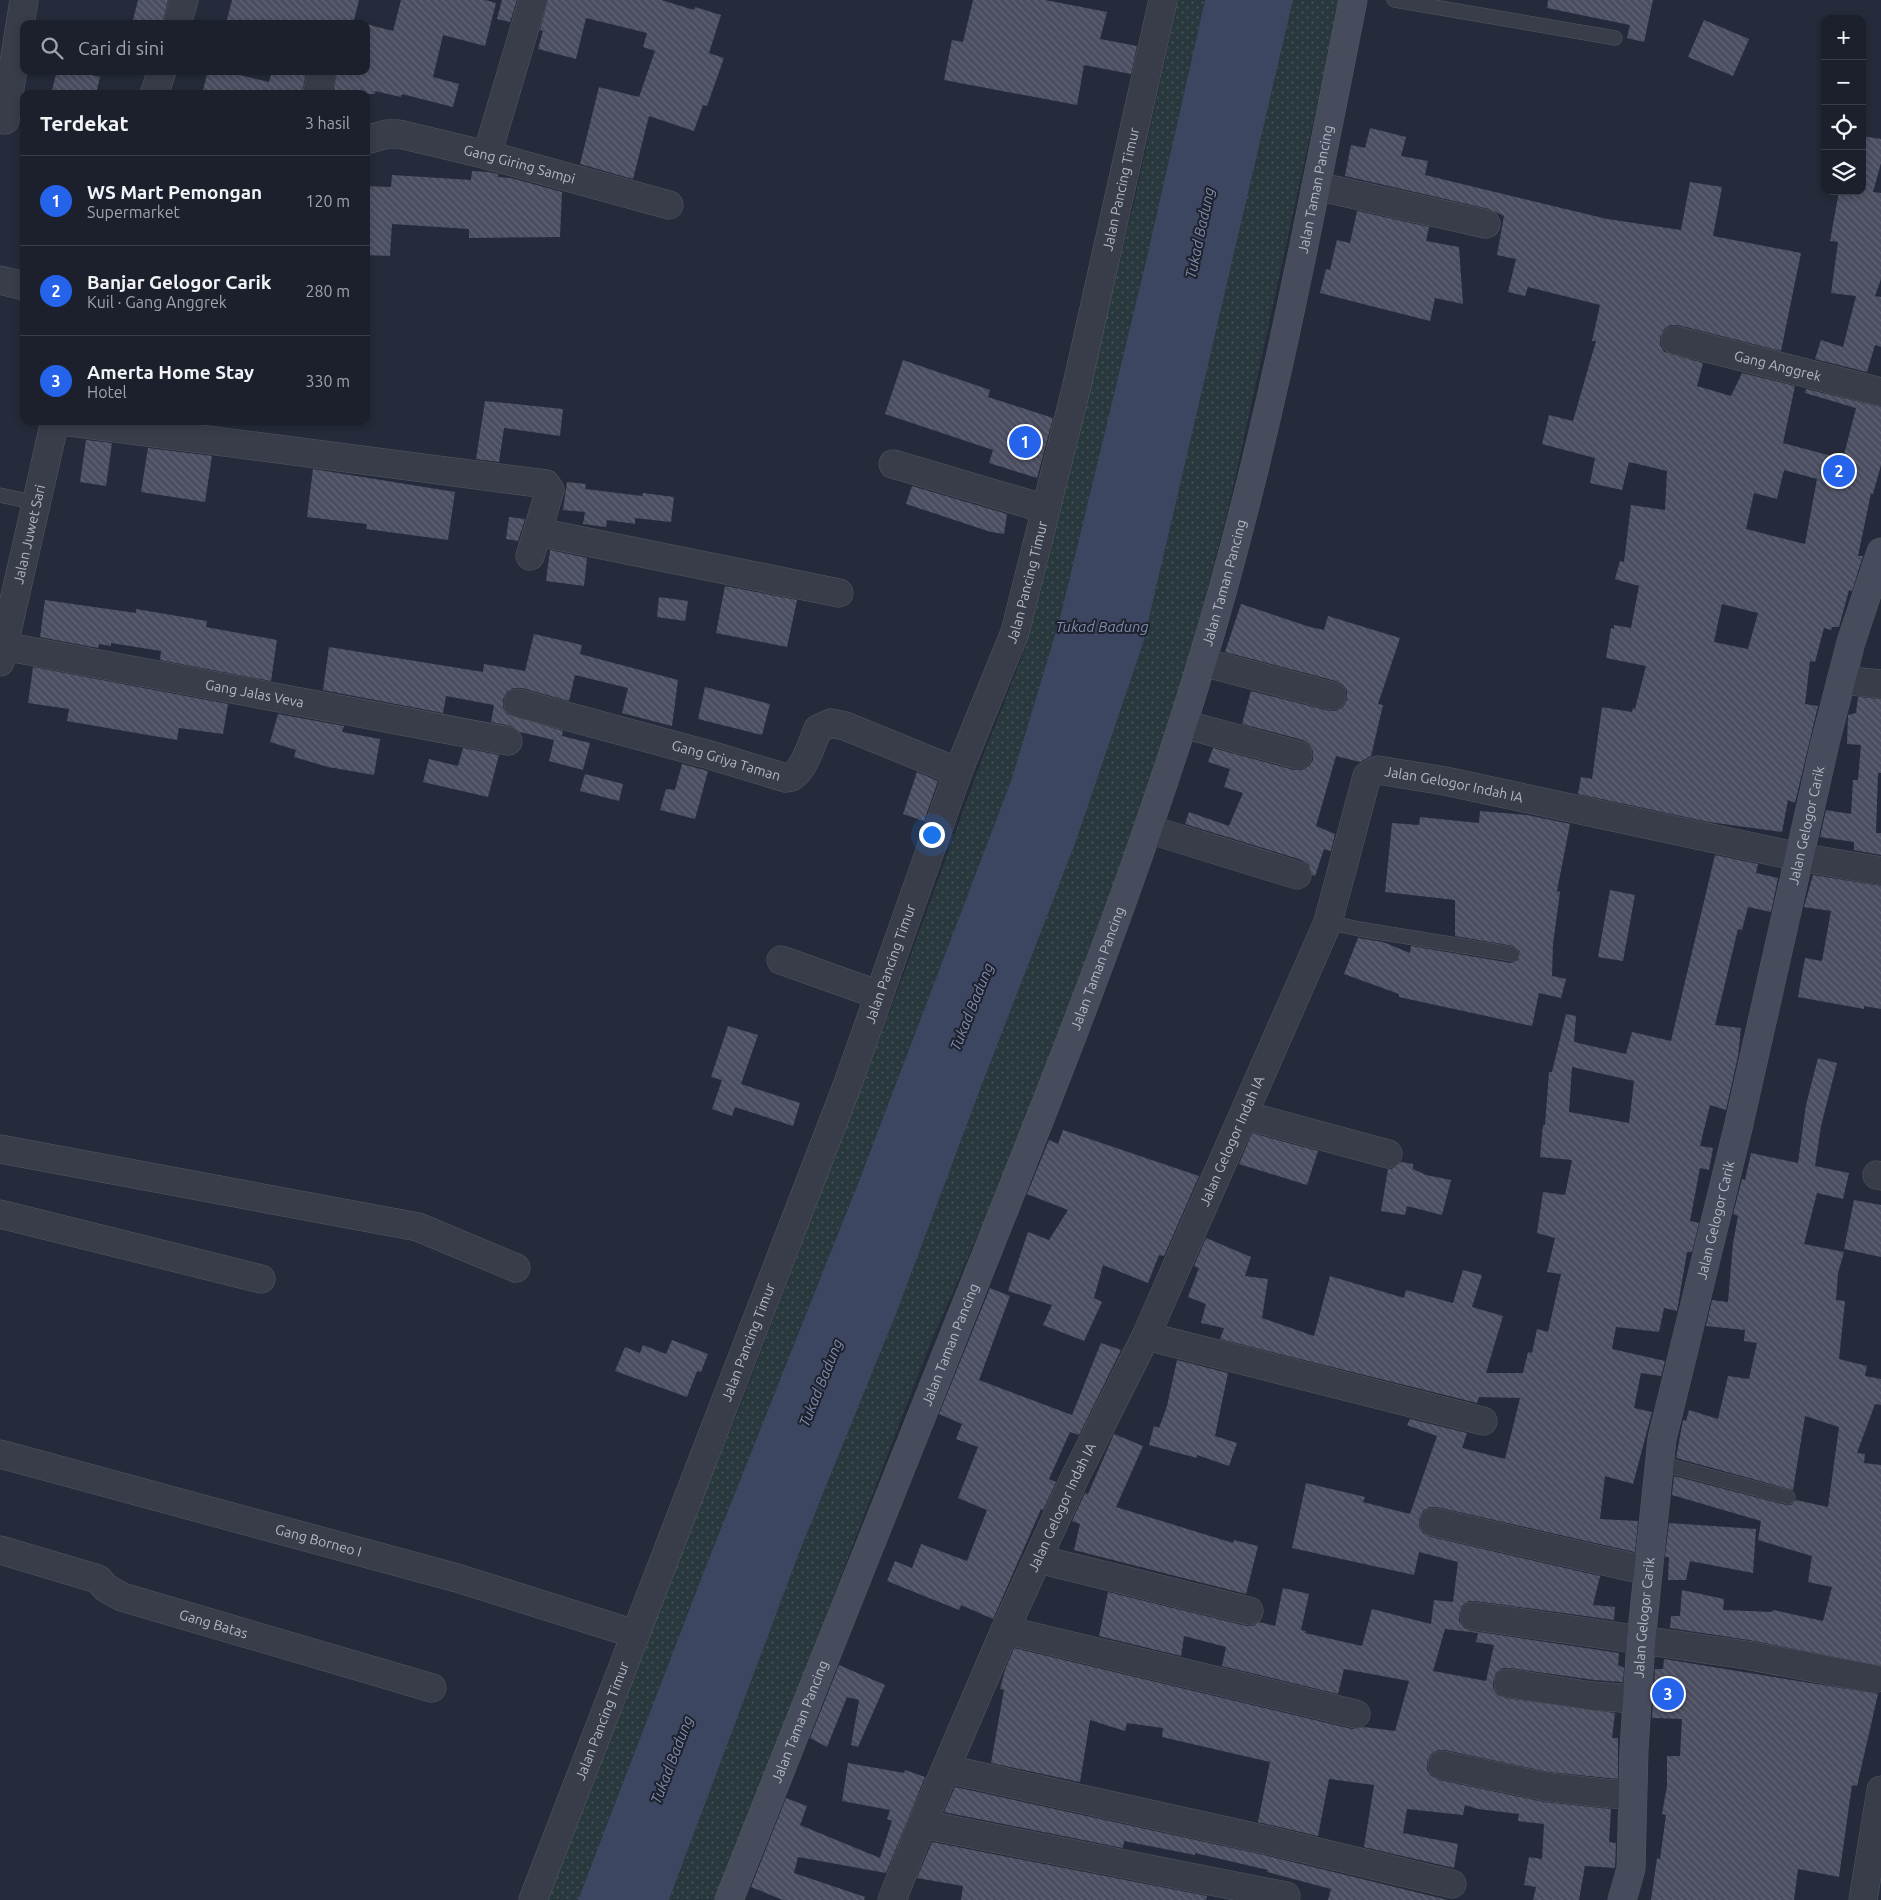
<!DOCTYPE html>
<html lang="id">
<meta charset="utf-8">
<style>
:root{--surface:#1c202c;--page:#292d38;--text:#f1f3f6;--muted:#a0a3a9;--line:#3a3e48;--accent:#2563eb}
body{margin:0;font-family:Ubuntu,sans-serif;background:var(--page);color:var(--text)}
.controls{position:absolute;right:15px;top:15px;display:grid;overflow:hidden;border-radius:10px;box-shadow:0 2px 8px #0003}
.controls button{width:45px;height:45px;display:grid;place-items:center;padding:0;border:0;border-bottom:1px solid var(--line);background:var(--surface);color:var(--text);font:25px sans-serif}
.you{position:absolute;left:931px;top:834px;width:18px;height:18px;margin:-12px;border:4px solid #fff;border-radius:50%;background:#1a73e8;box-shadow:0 0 0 8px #1a73e833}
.badge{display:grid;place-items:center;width:32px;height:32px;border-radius:50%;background:var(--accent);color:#fff;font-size:16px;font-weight:700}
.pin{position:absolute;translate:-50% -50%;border:2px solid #fff;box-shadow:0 1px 5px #0006}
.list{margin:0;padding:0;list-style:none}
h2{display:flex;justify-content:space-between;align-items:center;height:65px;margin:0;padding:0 20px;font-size:21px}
h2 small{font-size:16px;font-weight:400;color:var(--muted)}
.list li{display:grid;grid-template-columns:32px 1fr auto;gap:15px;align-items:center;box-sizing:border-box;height:90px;padding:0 20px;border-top:1px solid var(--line)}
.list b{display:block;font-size:19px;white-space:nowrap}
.list p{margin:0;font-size:16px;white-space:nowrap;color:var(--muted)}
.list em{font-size:16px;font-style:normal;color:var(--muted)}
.icon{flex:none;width:28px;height:28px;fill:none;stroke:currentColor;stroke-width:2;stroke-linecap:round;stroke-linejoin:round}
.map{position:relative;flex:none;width:1881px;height:1900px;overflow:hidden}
.search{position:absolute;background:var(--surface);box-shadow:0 2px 8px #0003;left:20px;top:20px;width:350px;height:55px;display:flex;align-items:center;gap:12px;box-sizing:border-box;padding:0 18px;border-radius:10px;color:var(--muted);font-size:19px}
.panel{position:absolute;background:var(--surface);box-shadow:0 2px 8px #0003;left:20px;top:90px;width:350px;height:335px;border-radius:10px}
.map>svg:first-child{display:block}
.grass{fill:url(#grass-dots)}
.water{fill:#3d4661}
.building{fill:url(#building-back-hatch);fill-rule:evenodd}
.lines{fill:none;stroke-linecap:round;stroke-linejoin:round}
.lane-casing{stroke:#545865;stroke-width:15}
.street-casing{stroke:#545865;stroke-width:29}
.secondary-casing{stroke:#545865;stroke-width:29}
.lane{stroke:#393d4a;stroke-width:14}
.street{stroke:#393d4a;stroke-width:28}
.secondary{stroke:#474c5d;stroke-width:28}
.labels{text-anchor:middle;stroke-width:4;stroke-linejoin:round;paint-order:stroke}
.street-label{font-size:14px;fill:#b4b8c6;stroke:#1e222f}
.water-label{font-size:15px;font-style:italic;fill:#7f8baa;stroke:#1e222f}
</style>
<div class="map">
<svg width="1881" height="1900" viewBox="0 0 1881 1900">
<defs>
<pattern id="grass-dots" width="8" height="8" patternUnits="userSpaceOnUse" patternTransform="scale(1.25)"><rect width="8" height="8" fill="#28383c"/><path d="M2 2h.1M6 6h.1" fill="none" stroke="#455357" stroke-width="1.8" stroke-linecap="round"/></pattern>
<pattern id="building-back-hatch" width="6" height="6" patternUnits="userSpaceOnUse" patternTransform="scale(1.25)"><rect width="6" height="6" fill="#4a4e60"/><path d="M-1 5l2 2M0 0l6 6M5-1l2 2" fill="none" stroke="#626575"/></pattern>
</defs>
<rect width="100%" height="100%" fill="#252b3a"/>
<path class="grass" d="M1178 0H1205L1147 257 1060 618 1012 778 859 1181 704 1571 578 1900H543L656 1610 742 1402 912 952 982 759 1022 657 1053 540 1094 360 1133 207Z
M1293 0H1340L1228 510 1173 720 1021 1136 928 1349 717 1900H669L801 1548 898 1309 981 1087 1075 844 1143 644Z"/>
<path class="water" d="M1205 0H1293L1143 644 1075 844 981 1087 898 1309 801 1548 669 1900H578L704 1571 859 1181 1012 778 1060 618 1147 257Z"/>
<path class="building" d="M138 0H168L162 24H132Z
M232 0H359L353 24H226Z
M401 0H485L496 3 485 46 443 35 433 77 459 84 453 107 402 94 401 97 375 91V94H333L337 71H366V24L393 31Z
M502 0H517L510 22 497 19Z
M548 0H661L694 10 695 7 721 15 709 53 724 58 707 106 703 105 694 131 649 116 633 179 580 164 599 87 639 97 655 51 643 47 647 33 586 18 576 59 538 49 543 31 540 30Z
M973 0H1045L1107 12 1100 39 1137 46 1131 74 1084 65 1077 105 944 80 952 40 963 42Z
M1548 0H1653L1644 42 1627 38 1630 25 1547 8Z
M1704 20 1749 39 1733 76 1688 57Z
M57 71H76L100 77 96 94H51Z
M208 71H223L269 82 272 71H306L302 94H202Z
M1370 128 1406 137 1401 156 1428 161 1425 175 1607 219 1681 230 1690 182 1722 187 1713 236 1801 253 1781 351 1678 325H1670L1664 329 1660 337V345L1664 352 1703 363 1697 386 1731 396 1742 373 1795 386 1783 443 1843 459 1856 408 1805 393 1806 389 1881 407V465L1873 494 1871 493 1858 556H1863L1852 591 1849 590 1839 627H1832L1831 630 1824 628 1815 662 1810 661 1805 704 1818 706 1795 803 1788 800 1782 832 1709 822 1578 794 1581 777 1592 779 1602 707 1632 712 1633 708 1635 709 1646 666 1606 658 1611 628 1614 629V625L1631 628 1639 586 1615 579 1620 561 1624 562 1631 505 1665 510 1667 471 1629 462 1622 490 1590 483 1595 458 1542 444 1549 415 1573 421 1596 341H1592L1600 305 1528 287 1525 296 1508 292 1516 259 1497 255 1504 216 1489 209 1345 176 1351 145 1365 148ZM1784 470 1817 479 1805 544 1746 529 1754 493 1777 499ZM1722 604 1758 613 1748 649 1714 642Z
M1862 136 1881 139V163L1873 192 1881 193V279L1875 296 1881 297V347L1875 345 1867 372 1815 359 1821 340 1843 347 1856 296 1831 293 1838 242 1830 241 1839 191H1862Z
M472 171 488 172 498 174V177L511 178 562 192 560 237 469 238V229L392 224 390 256 366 255V186L391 187 392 175 471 180Z
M1357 211 1429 227 1426 241 1459 247 1463 304 1435 298 1430 321 1320 293 1326 269 1330 270 1337 240 1350 243Z
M903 360 990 390 988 397 1053 418 1037 478 989 463 993 450 885 414Z
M485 401 563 409 560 436 504 428 499 462 476 459Z
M86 440 112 443 106 486 80 482Z
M148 448 212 456 205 502 141 492Z
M313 469 455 492 448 540 366 529 367 524 307 517Z
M567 482 586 484 585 489 642 496 643 493 674 497 671 522 635 518V524L607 520 606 527 583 524 585 512 563 510Z
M912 486 1007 514 1004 534 991 532 906 504Z
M509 517 525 519 518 541 506 539Z
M550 550 587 558 584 586 546 581Z
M725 586 797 600 787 647 716 633Z
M659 597 688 601 685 621 657 617Z
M45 600 136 613V609L207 621 206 627 277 640 271 681 160 660 161 651 111 643V646L99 644 98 648 40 637Z
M1241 604 1310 627 1324 630 1328 616 1400 638 1378 704 1383 705 1371 756 1360 762 1336 756 1316 826 1335 834 1331 851 1324 849 1315 876 1312 875 1309 865 1302 860 1185 824 1189 812 1229 826 1243 793 1224 787 1230 769 1208 762 1213 748 1294 770H1302L1309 766 1313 760V751L1309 744 1303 740 1242 724 1251 691 1329 711H1336L1343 707 1347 700V691L1343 685 1336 681 1225 652Z
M534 634 582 645 580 654 678 680 672 726 622 713 628 688 575 675 569 701 522 688H514L507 692 503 699V707L507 714 563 731 562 736 590 743 583 770 549 761 554 740 520 732 511 726 491 722 494 705 446 696 443 713 323 690 329 647 483 672 484 664 525 671Z
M33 667 228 704 223 734 179 728 177 740 67 721 69 709 28 703Z
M705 687 770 704 762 735 698 719Z
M1858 697 1881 699V773H1878L1876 833H1881V855L1854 850V842L1820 837 1826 810 1851 814 1853 780H1858L1861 745 1847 744 1848 715 1856 713Z
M278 714 344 726 342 732 380 739 374 775 328 767 294 757 296 750 270 742Z
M463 748 499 755 488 797 423 782 429 759 458 766Z
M682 764 708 771 695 819 660 810 666 789 675 790Z
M917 772 938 781 924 821 903 814Z
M585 774 623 784 619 801 580 791Z
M1480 811 1527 815 1570 824 1557 891 1560 892 1553 944 1552 976 1566 979 1561 998 1539 993 1532 1026 1399 997V994L1344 974 1358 938 1383 942 1410 953 1411 946 1511 963 1518 960 1520 951 1514 946 1455 936V900L1385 892 1392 823 1419 825 1420 817 1479 823Z
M1715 855 1758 864 1756 873 1778 878 1771 912 1748 907 1742 930 1738 929 1715 1025 1741 1028 1738 1056 1726 1110 1710 1105 1700 1146 1713 1148 1709 1170 1700 1168 1690 1221 1699 1223 1692 1252H1687L1677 1311 1664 1308 1659 1332 1616 1327 1612 1349 1665 1361 1661 1376 1641 1373 1634 1408 1652 1412 1633 1484 1605 1476 1600 1519 1638 1521 1635 1552 1437 1507H1430L1423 1511 1419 1519V1526L1423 1533 1431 1537 1600 1576 1593 1605 1615 1607 1614 1620 1476 1601H1469L1462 1606 1459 1614V1621L1464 1628 1472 1631 1619 1653 1618 1665 1624 1668 1623 1682 1594 1680 1510 1668H1503L1496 1673 1493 1681V1688L1498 1695 1506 1698 1615 1713 1612 1738H1618V1779L1549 1772 1445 1750H1438L1431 1754 1427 1762V1770L1431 1776 1439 1780 1544 1802 1611 1809 1609 1842 1616 1843 1615 1868 1585 1866 1579 1900H1533L1536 1887 1524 1885 1529 1857 1542 1859 1544 1824 1518 1821 1519 1814 1478 1809 1465 1805 1463 1815 1407 1809 1403 1833 1458 1844 1454 1868 1364 1847 1374 1785 1329 1779 1318 1836 1258 1822 1270 1762 1162 1737 1163 1728 1127 1723 1125 1731 1090 1720 1080 1782 991 1763 1004 1690 1000 1689 1005 1670 1014 1648 1352 1729 1364 1727 1395 1731 1409 1681 1344 1669 1338 1694 1222 1666 1226 1647 1184 1636 1181 1656 1099 1636 1108 1592 1246 1626H1253L1259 1622 1275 1626 1283 1588 1309 1594 1301 1630 1306 1631 1305 1633 1362 1646 1372 1609 1431 1624 1434 1600 1453 1602 1458 1562 1419 1552 1414 1575 1292 1548 1306 1483 1365 1497 1363 1502 1410 1514 1437 1436 1407 1425 1410 1419 1467 1433 1462 1448 1505 1459 1520 1398 1479 1397 1477 1403 1220 1339 1224 1328 1201 1323 1206 1304 1188 1297 1199 1268 1194 1266 1206 1238 1251 1257 1245 1276 1268 1279 1262 1318 1314 1336 1330 1276 1404 1298 1406 1290 1453 1303 1463 1270 1482 1275 1472 1307 1503 1316 1486 1373H1523L1528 1352 1532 1353 1537 1329 1548 1332 1561 1274 1547 1272 1555 1238 1537 1233 1543 1192 1565 1195 1572 1160 1540 1157 1543 1125H1545L1549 1072H1552L1566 1014 1576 1016 1574 1042 1626 1054 1632 1032 1671 1041ZM1572 1067 1634 1081 1629 1123 1569 1112ZM1445 1629 1478 1633 1476 1642 1494 1645 1486 1681 1433 1671Z
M1813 875 1881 886V1009L1864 1006V1009L1798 997 1805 958 1822 961 1831 911 1804 907Z
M1610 890 1635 895 1623 961 1598 957Z
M728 1026 758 1035 741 1084 800 1103 793 1126 735 1107 732 1116 712 1109 722 1080 711 1077Z
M1818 1058 1837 1063 1821 1126 1815 1166 1849 1173 1843 1199 1817 1193 1804 1244 1844 1252 1838 1273 1836 1300 1845 1301 1839 1359 1867 1366 1865 1376 1881 1379V1405L1875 1404 1857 1453 1865 1454 1864 1463 1881 1465V1666L1749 1640 1670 1628 1671 1616H1680L1682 1590 1724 1599 1723 1610 1772 1612 1773 1610 1823 1621 1832 1587 1808 1582 1812 1556 1758 1540 1761 1521 1672 1495 1674 1476 1786 1505H1791L1796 1500 1828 1507 1839 1427 1805 1416 1793 1490 1676 1458 1683 1420 1686 1421 1689 1410 1718 1419 1728 1376 1749 1379 1757 1343 1744 1341 1745 1330 1706 1326 1712 1300 1728 1302 1733 1243 1738 1216 1733 1214 1742 1179 1745 1180 1751 1153 1798 1163 1806 1105Z
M1063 1130 1199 1176 1164 1256 1159 1255 1148 1283 1103 1265 1094 1298 1102 1302 1084 1341 1043 1325 1052 1305 1008 1291 1028 1232 1049 1240 1068 1210 1027 1194 1049 1140 1058 1144Z
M1252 1133 1318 1151 1307 1185 1239 1164Z
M1401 1162 1413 1164V1169L1426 1175 1451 1180 1442 1215 1407 1206 1405 1215 1381 1211 1388 1169H1392Z
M1854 1200 1881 1205V1257L1844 1249Z
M990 1288 1010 1296 979 1380 1072 1415 1101 1343 1121 1350 1079 1435 1070 1432 1049 1479 1056 1482 1043 1510 1041 1509 993 1619 961 1605 959 1610 887 1581 895 1561 912 1568 921 1544 967 1561 987 1510 958 1498 978 1447 956 1439 962 1424 939 1414Z
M672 1340 708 1354 701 1372 697 1371 687 1397 615 1371 625 1347 640 1353 643 1345 666 1354Z
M1177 1360 1228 1373 1215 1436 1237 1443 1229 1466 1197 1455V1458L1149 1445 1154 1426 1159 1428 1167 1406Z
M1114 1434 1143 1446 1116 1507 1233 1543 1234 1540 1258 1546 1246 1594 1074 1550 1080 1524 1072 1521 1085 1493 1088 1494Z
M1669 1523 1756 1529 1753 1573 1690 1561 1686 1580H1668L1669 1557H1665Z
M1664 1659 1878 1694 1857 1786 1852 1785 1839 1877 1798 1869 1794 1900H1651L1657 1858 1660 1859 1666 1815 1662 1814 1667 1786V1756H1680L1682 1719 1652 1718 1655 1669H1663Z
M839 1665 885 1685 858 1747 851 1745 859 1700 847 1697 827 1747 810 1738Z
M848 1763 904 1773 905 1770 925 1777 886 1873 798 1857 794 1873 865 1897 864 1900H783L751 1887 786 1798 807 1806 800 1825 880 1858 892 1821 887 1819 890 1810 842 1801Z
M955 1787 1264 1855 1448 1900H1328L1331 1889 1267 1872 1268 1870 1195 1853V1855L1124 1841 1123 1848 944 1812Z
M932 1842 1207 1896 1206 1900H961L963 1886 917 1878Z"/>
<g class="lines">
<defs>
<path id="lane" d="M1394 0 1615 38
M0 495 37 503
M1328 922 1359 929 1512 954
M1659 1463 1788 1497"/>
<g id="street">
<path d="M177 24 184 0"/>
<path d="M154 94 162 71"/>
<path d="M317 94 322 71"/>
<path d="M5 120 24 0"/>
<path id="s1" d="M366 140 387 134H399L487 155 669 205"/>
<path d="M487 155 533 0"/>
<path d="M1316 186 1486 224"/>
<path d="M0 280 24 286"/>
<path id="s2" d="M1675 340 1881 392"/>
<path d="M62 421 546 484 550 490 530 556"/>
<path d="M893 464 1046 509"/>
<path d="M538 532 839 593"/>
<path id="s3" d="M3 646 508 741"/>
<path id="s4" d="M0 662 55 421"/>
<path d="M1202 662 1332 696"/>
<path d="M1841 680 1881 684"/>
<path id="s5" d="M518 703 710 755 786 778C802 779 812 742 818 729L831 723 845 726 958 772"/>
<path d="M1183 724 1298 755"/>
<path d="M1148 829 1297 875"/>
<path d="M781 960 879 995"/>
<path d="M1244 1115 1388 1154"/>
<path d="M0 1149 418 1227 516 1268"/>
<path d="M1877 1175 1881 1176"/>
<path d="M0 1214 261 1279"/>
<path d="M1146 1336 1483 1421"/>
<path id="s6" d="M0 1454 457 1578 635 1634"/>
<path d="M1434 1522 1648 1571"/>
<path id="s7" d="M0 1550 98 1579 106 1588 122 1597 432 1688"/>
<path d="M1038 1559 1249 1611"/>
<path d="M1474 1616 1746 1655 1874 1679"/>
<path d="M1005 1630 1356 1714"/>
<path d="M1508 1683 1592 1696 1637 1699"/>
<path d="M1442 1765 1547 1787 1632 1796"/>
<path d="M947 1769 1267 1840 1452 1884"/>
<path d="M922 1824 1286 1896"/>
<path id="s8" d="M533 1900 847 1086 958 772 1015 632 1077 385 1163 0"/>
<path id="s9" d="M892 1900 922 1824 1005 1630 1076 1475 1146 1336 1328 922 1367 776 1378 770 1445 781 1799 857 1881 871"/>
<path d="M1863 1900 1881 1790"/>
</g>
<g id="secondary">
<path id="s10" d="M729 1900C807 1703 885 1507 964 1310 1049 1098 1134 886 1200 668 1266 452 1309 222 1353 0"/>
<path id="s11" d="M1622 1900 1631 1869 1634 1749 1641 1641 1662 1439 1738 1128 1825 743 1851 642 1881 552"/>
</g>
</defs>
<use href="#lane" class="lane-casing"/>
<use href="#street" class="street-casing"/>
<use href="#secondary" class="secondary-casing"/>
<use href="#lane" class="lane"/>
<use href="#street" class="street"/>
<use href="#secondary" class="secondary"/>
</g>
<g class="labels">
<g class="street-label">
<text dy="5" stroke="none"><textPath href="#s1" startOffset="158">Gang Giring Sampi</textPath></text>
<text dy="5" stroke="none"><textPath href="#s8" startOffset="1812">Jalan Pancing Timur</textPath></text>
<text dy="5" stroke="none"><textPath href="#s10" startOffset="1812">Jalan Taman Pancing</textPath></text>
<text dy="5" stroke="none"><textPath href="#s2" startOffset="106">Gang Anggrek</textPath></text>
<text dy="5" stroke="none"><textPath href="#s4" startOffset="131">Jalan Juwet Sari</textPath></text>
<text dy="5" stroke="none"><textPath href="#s8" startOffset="1408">Jalan Pancing Timur</textPath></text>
<text dy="5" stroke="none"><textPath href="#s10" startOffset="1408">Jalan Taman Pancing</textPath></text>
<text dy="5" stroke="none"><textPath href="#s3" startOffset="256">Gang Jalas Veva</textPath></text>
<text dy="5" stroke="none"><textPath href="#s5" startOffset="216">Gang Griya Taman</textPath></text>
<text dy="5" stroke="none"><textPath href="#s9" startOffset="1312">Jalan Gelogor Indah IA</textPath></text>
<text dy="5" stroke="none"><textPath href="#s11" startOffset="1094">Jalan Gelogor Carik</textPath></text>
<text dy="5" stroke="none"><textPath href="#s8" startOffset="1002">Jalan Pancing Timur</textPath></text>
<text dy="5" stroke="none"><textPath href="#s10" startOffset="1002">Jalan Taman Pancing</textPath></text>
<text dy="5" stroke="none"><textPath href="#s9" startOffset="832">Jalan Gelogor Indah IA</textPath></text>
<text dy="5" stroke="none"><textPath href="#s11" startOffset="689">Jalan Gelogor Carik</textPath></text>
<text dy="5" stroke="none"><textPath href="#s8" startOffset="598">Jalan Pancing Timur</textPath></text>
<text dy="5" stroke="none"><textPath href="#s10" startOffset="598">Jalan Taman Pancing</textPath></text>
<text dy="5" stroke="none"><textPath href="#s9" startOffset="428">Jalan Gelogor Indah IA</textPath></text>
<text dy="5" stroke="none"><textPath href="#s6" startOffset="330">Gang Borneo I</textPath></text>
<text dy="5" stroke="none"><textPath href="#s11" startOffset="284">Jalan Gelogor Carik</textPath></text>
<text dy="5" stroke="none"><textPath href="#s7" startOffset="228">Gang Batas</textPath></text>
<text dy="5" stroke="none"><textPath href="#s8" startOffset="192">Jalan Pancing Timur</textPath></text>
<text dy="5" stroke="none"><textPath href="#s10" startOffset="192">Jalan Taman Pancing</textPath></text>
</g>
<g class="water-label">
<text transform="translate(1200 233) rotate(-78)" y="5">Tukad Badung</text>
<text x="1102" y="632">Tukad Badung</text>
<text transform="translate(972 1007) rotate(-68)" y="5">Tukad Badung</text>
<text transform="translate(821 1383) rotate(-68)" y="5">Tukad Badung</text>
<text transform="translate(672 1760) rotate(-69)" y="5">Tukad Badung</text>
</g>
</g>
</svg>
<div class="controls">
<button>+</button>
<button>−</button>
<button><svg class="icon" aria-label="locate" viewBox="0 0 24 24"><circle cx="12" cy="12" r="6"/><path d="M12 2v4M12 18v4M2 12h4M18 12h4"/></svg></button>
<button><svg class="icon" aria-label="layers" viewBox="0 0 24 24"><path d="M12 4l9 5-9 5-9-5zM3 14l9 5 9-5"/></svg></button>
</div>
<div class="you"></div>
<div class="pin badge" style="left:1025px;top:442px">1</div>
<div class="pin badge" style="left:1839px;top:471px">2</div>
<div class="pin badge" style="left:1668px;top:1694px">3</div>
<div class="search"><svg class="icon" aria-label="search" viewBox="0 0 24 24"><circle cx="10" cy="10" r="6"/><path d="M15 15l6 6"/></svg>Cari di sini</div>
<section class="panel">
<h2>Terdekat<small>3 hasil</small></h2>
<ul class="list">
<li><span class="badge">1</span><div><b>WS Mart Pemongan</b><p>Supermarket</p></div><em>120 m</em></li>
<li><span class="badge">2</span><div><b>Banjar Gelogor Carik</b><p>Kuil · Gang Anggrek</p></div><em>280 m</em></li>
<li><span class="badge">3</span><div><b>Amerta Home Stay</b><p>Hotel</p></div><em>330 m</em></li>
</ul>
</section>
</div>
